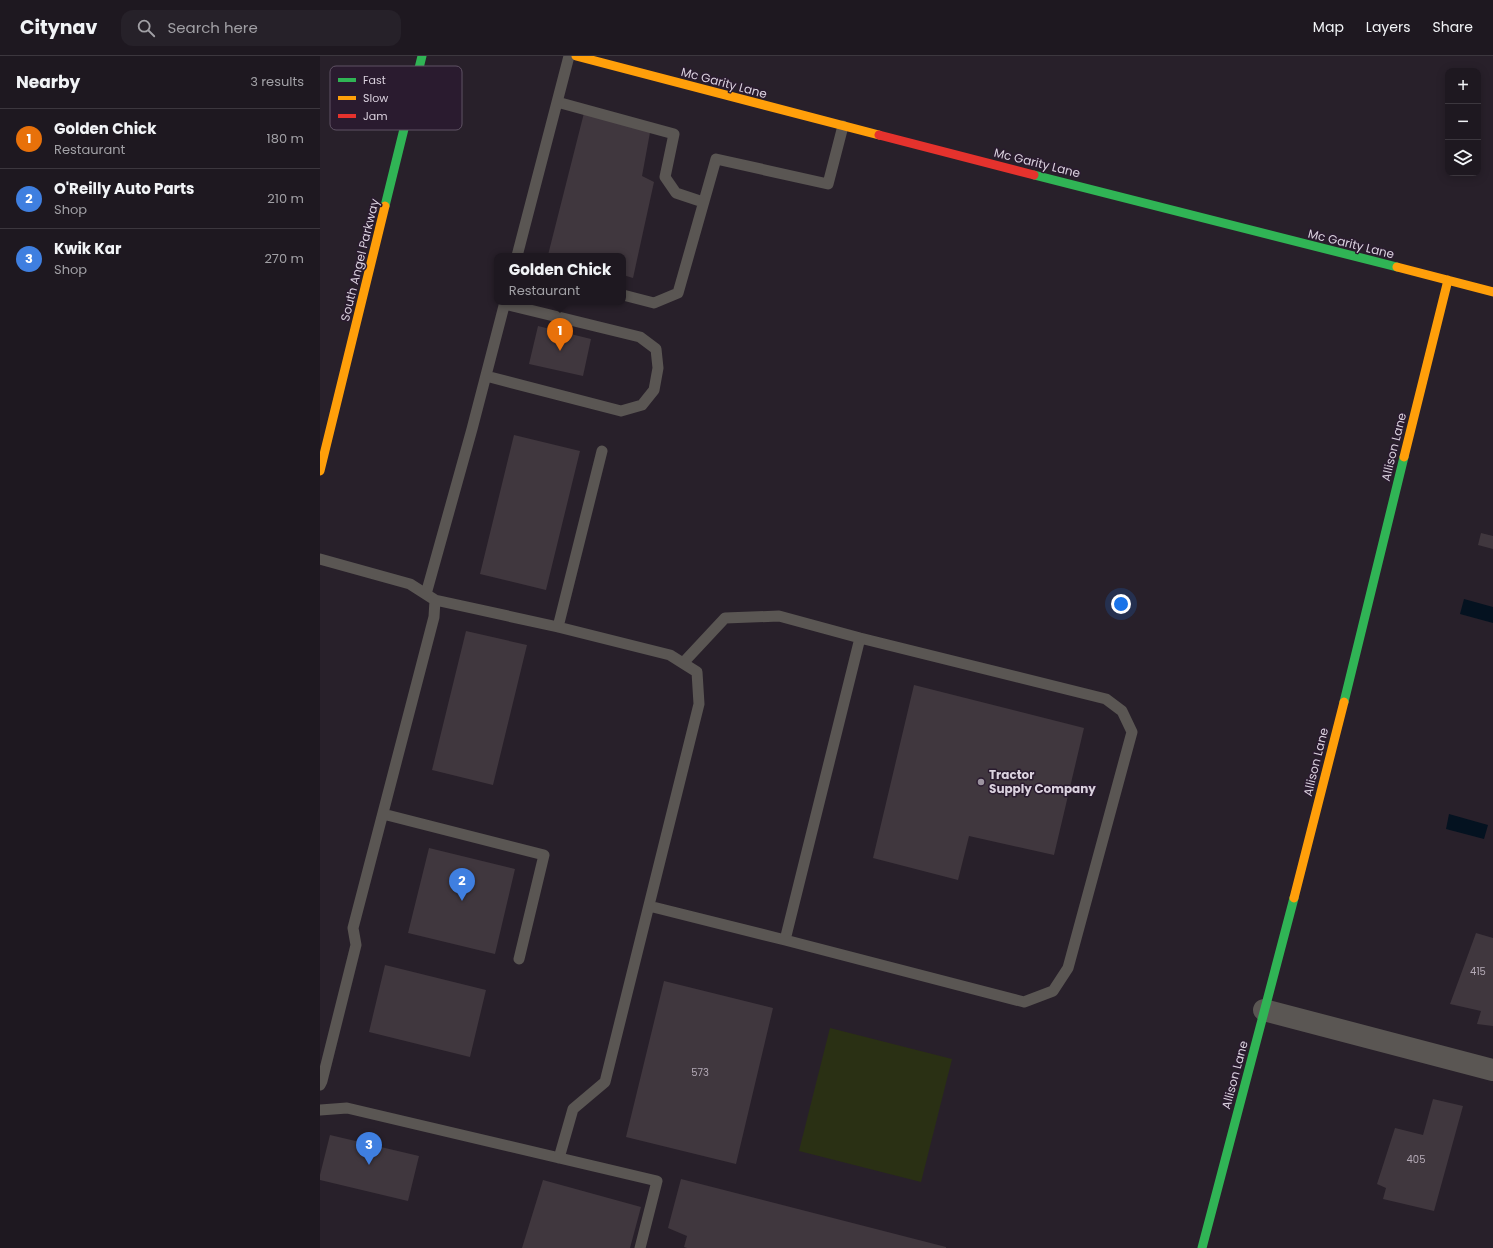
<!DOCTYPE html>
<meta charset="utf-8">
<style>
:root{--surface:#1e1820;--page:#262129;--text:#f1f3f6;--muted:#a1a0a5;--line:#3c373e;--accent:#d93025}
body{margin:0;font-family:Poppins,sans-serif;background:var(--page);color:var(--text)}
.controls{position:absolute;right:12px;top:12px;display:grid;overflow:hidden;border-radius:8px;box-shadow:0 2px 10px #0003}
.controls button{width:36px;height:36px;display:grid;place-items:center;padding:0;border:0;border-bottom:1px solid var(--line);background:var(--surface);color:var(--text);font:20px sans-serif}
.you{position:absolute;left:801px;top:548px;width:14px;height:14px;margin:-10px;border:3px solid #fff;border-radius:50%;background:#1a73e8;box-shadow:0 0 0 6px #1a73e833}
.badge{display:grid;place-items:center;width:26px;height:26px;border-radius:50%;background:var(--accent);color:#fff;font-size:13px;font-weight:700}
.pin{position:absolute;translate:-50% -33px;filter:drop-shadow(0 1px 2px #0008)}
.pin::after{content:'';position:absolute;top:21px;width:14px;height:12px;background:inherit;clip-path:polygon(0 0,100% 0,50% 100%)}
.popup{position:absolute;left:174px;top:197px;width:132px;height:52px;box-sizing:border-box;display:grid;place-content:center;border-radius:8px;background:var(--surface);filter:drop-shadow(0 1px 3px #0005);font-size:13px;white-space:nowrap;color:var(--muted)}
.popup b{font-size:15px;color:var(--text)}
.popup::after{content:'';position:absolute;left:50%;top:100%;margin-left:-8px;border:8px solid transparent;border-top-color:var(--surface)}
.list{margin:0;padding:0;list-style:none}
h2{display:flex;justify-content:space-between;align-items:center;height:52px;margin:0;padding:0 16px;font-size:17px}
h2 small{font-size:13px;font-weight:400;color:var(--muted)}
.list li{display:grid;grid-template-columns:26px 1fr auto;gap:12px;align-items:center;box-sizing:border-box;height:60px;padding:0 16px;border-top:1px solid var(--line)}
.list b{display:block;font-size:15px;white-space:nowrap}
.list p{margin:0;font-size:13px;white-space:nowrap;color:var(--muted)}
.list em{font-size:13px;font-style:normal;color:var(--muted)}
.icon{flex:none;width:22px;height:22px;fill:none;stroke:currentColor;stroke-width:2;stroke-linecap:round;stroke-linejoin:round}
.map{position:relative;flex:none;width:1173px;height:1192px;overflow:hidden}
header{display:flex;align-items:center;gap:24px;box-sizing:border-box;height:56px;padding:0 20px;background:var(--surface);border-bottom:1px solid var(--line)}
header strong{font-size:19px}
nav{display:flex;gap:22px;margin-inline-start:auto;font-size:14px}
.search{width:280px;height:36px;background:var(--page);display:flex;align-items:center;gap:10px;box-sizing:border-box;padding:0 14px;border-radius:12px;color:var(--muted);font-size:15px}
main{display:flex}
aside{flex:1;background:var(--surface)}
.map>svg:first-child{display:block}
.green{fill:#2a3014}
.water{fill:#041220}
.building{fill:#40373e}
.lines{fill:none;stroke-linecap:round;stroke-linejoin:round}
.lane{stroke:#5a5653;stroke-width:11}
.street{stroke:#5a5653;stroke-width:22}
.fast{stroke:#30b455;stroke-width:9}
.slow{stroke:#ff9f0a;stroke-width:9}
.jam{stroke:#e5322d;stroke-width:9}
.poi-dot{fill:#9c939f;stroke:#2a1b2f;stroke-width:1.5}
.labels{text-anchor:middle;stroke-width:3;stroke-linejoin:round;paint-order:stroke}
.number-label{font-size:10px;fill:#b4aab6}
.street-label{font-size:12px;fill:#dad1de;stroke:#2a1b2f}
.poi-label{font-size:12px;font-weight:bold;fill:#dad1de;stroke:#2a1b2f;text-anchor:start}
.key{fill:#2a1b2f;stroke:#5f5264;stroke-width:1}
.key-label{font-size:11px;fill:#dad1de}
</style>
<header>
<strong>Citynav</strong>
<div class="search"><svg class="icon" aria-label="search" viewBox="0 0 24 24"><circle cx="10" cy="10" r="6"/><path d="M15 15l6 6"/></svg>Search here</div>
<nav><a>Map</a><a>Layers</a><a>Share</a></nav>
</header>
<main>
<aside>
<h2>Nearby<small>3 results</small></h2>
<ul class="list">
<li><span class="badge" style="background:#e8710a">1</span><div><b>Golden Chick</b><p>Restaurant</p></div><em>180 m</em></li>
<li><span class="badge" style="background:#3f7fe0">2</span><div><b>O'Reilly Auto Parts</b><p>Shop</p></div><em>210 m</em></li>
<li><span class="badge" style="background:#3f7fe0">3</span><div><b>Kwik Kar</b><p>Shop</p></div><em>270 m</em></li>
</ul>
</aside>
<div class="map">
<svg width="1173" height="1192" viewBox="0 0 1173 1192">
<rect width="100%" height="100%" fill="#28202a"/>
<path class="green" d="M510 972 632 1003 601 1126 479 1095Z"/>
<path class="water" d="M1144 543 1173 551V567L1140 558Z
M1129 758 1168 769 1164 783 1126 773Z"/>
<path class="building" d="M265 53 331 71 322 120 334 126 313 222 303 219V200H232L228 199Z
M218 270 271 283 263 320 209 308Z
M194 379 260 395 226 534 160 518Z
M1161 477 1173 480V493L1158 489Z
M146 575 207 589 173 729 112 714Z
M594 629 764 672 734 799 649 780 638 824 553 802Z
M109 792 195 813 175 898 88 877Z
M1156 877 1173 882V970L1157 968 1161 955 1130 948Z
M65 909 166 934 150 1001 49 976Z
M344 925 453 952 416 1108 306 1081Z
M1113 1043 1143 1050 1114 1155 1063 1143 1066 1132 1057 1128 1075 1072 1103 1079Z
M10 1079 99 1100 88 1145 0 1124V1119Z
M361 1123 626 1191V1192H367L364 1191 367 1180 348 1172Z
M223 1124 321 1151 310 1192H202Z"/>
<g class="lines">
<path class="lane" d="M237 46 354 78 345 121 356 137 383 146
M197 200 249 0
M303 239 334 247 358 237 396 103 508 128 523 70
M166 320 301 355 322 349 334 334 338 312 336 293 320 281 185 248
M0 503 90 528 115 544 114 561 33 872 36 889 2 1025 0 1029
M106 538 152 373 185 246
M115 544 238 571 350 599 377 616 379 648 285 1026 253 1053 239 1102
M238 571 282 395
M63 758 224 799 199 903
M329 850 465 884 704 946 733 935 748 912 812 676 802 655 786 643 540 582 459 560 405 562 363 607
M465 884 540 582
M0 1054 27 1052 337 1125 320 1192"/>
<path class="street" d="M944 954 1173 1014"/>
<path class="fast" d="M714 119 1077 211
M65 150 102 0
M1024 646 1084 401
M882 1192 974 842"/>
<path class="slow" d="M256 0 559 79
M1077 211 1173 236
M1084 401 1128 224
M0 415 65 150
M974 842 1024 646"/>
<path class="jam" d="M559 79 714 119"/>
</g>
<circle class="poi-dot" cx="661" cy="726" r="4"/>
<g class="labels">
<g class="number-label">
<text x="1158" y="919">415</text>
<text x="380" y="1020">573</text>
<text x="1096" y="1107">405</text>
</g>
<g class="street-label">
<text transform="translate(404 27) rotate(15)" y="4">Mc Garity Lane</text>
<text transform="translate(717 107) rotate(14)" y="4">Mc Garity Lane</text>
<text transform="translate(1031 188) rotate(14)" y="4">Mc Garity Lane</text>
<text transform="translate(40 204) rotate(-76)" y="4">South Angel Parkway</text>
<text transform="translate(1074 391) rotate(-76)" y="4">Allison Lane</text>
<text transform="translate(996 706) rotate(-76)" y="4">Allison Lane</text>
<text transform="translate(915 1019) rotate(-75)" y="4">Allison Lane</text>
</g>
<g class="poi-label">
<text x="669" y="723">Tractor<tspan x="669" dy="14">Supply Company</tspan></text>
</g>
</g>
<rect x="10" y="10" width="132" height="64" rx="6" class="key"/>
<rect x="18" y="22" width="18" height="4" fill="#30b455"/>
<rect x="18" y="40" width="18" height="4" fill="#ff9f0a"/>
<rect x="18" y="58" width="18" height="4" fill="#e5322d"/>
<g class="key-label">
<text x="43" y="28">Fast</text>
<text x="43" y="46">Slow</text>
<text x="43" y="64">Jam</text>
</g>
</svg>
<div class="controls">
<button>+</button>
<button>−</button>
<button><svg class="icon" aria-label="layers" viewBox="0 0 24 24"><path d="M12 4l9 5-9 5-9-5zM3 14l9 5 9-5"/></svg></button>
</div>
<div class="you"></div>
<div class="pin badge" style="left:240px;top:295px;background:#e8710a">1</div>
<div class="popup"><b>Golden Chick</b>Restaurant</div>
<div class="pin badge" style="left:142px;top:845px;background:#3f7fe0">2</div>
<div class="pin badge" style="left:49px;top:1109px;background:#3f7fe0">3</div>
</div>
</main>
